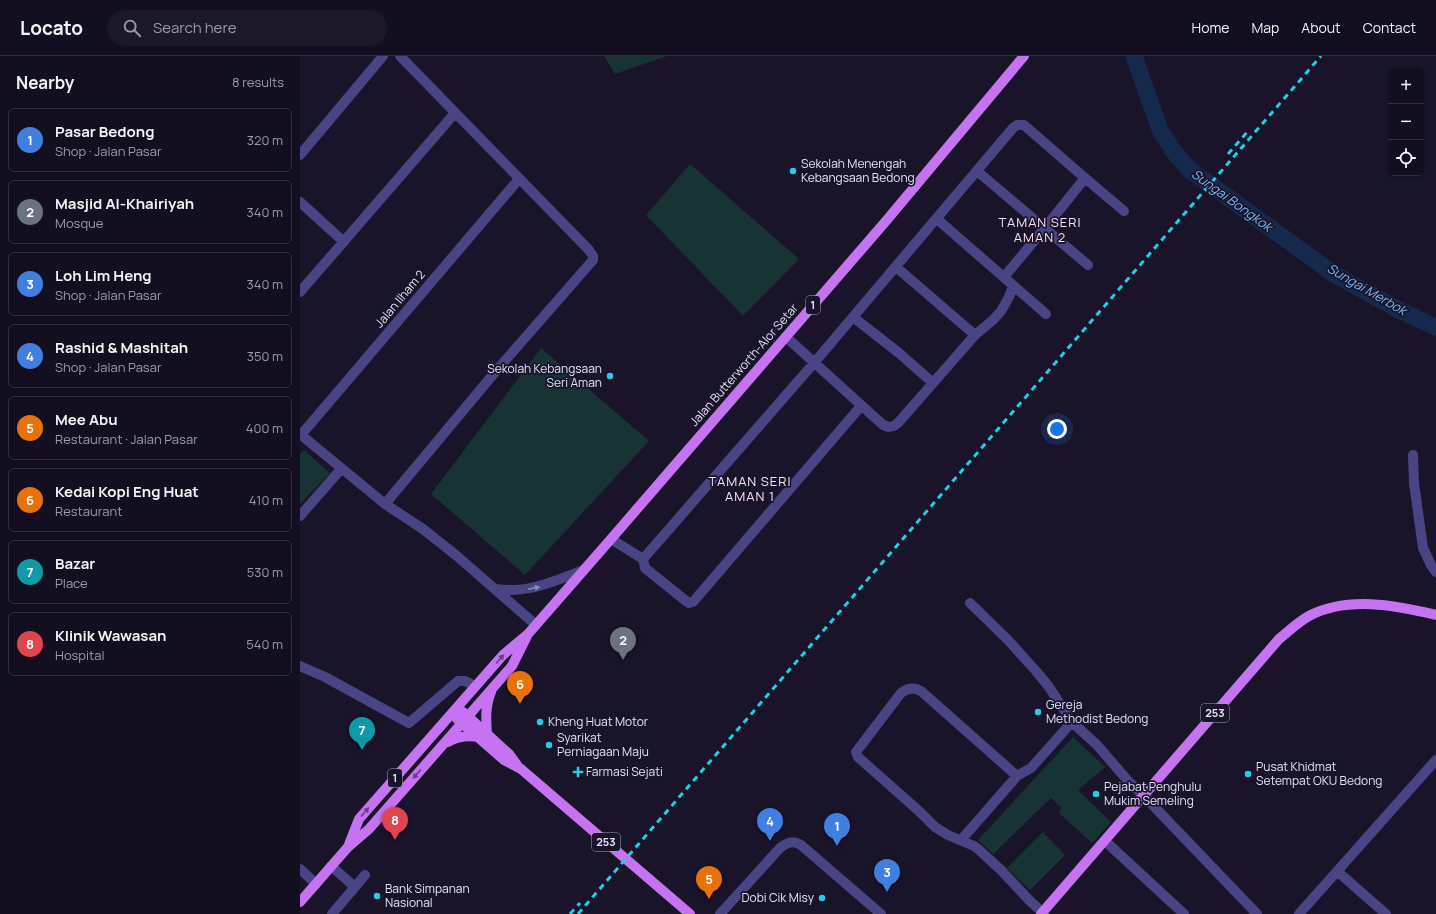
<!DOCTYPE html>
<meta charset="utf-8">
<style>
:root{--surface:#130f20;--page:#1c1829;--text:#f1f3f6;--muted:#9d9ca5;--line:#322f3e;--accent:#db2777}
body{margin:0;font-family:Manrope,sans-serif;background:var(--page);color:var(--text)}
.controls{position:absolute;right:12px;top:12px;display:grid;overflow:hidden;border-radius:6px;box-shadow:0 1px 3px #0004}
.controls button{width:36px;height:36px;display:grid;place-items:center;padding:0;border:0;border-bottom:1px solid var(--line);background:var(--surface);color:var(--text);font:20px sans-serif}
.you{position:absolute;left:757px;top:373px;width:14px;height:14px;margin:-10px;border:3px solid #fff;border-radius:50%;background:#1a73e8;box-shadow:0 0 0 6px #1a73e833}
.badge{display:grid;place-items:center;width:26px;height:26px;border-radius:50%;background:var(--accent);color:#fff;font-size:13px;font-weight:700}
.pin{position:absolute;translate:-50% -33px;filter:drop-shadow(0 1px 2px #0008)}
.pin::after{content:'';position:absolute;top:21px;width:14px;height:12px;background:inherit;clip-path:polygon(0 0,100% 0,50% 100%)}
.list{margin:0;padding:0;list-style:none}
h2{display:flex;justify-content:space-between;align-items:center;height:52px;margin:0;padding:0 16px;font-size:17px}
h2 small{font-size:13px;font-weight:400;color:var(--muted)}
.list li{display:grid;grid-template-columns:26px 1fr auto;gap:12px;align-items:center;box-sizing:border-box;height:64px;margin:0 8px 8px;padding:0 8px;border:1px solid var(--line);border-radius:6px}
.list b{display:block;font-size:15px;white-space:nowrap}
.list p{margin:0;font-size:13px;white-space:nowrap;color:var(--muted)}
.list em{font-size:13px;font-style:normal;color:var(--muted)}
.icon{flex:none;width:22px;height:22px;fill:none;stroke:currentColor;stroke-width:2;stroke-linecap:round;stroke-linejoin:round}
.map{position:relative;flex:none;width:1136px;height:858px;overflow:hidden}
header{display:flex;align-items:center;gap:24px;box-sizing:border-box;height:56px;padding:0 20px;background:var(--surface);border-bottom:1px solid var(--line)}
header strong{font-size:19px}
nav{display:flex;gap:22px;margin-inline-start:auto;font-size:14px}
.search{width:280px;height:36px;background:var(--page);display:flex;align-items:center;gap:10px;box-sizing:border-box;padding:0 14px;border-radius:22px;color:var(--muted);font-size:15px}
main{display:flex}
aside{flex:1;background:var(--surface)}
.map>svg:first-child{display:block}
.green{fill:#183333}
.lines{fill:none;stroke-linecap:round;stroke-linejoin:round}
.river{stroke:#15294d;stroke-width:17}
.minor{stroke:#494484;stroke-width:10}
.major{stroke:#c573f0;stroke-width:10}
.rail{stroke:#21cde7;stroke-width:3;stroke-dasharray:6 5;stroke-linecap:butt}
.oneway{fill:#8f8aba}
.oneway2{fill:#663f83}
.poi-dot{fill:#21cde7;stroke:#19142a;stroke-width:1.5}
.labels{text-anchor:middle;stroke-width:3.5;stroke-linejoin:round;paint-order:stroke}
.shield{fill:#19142a;stroke:#a7a3bd;stroke-width:1}
.shield-label{font-size:11px;font-weight:bold;fill:#e4e0fc}
.poi-label{font-size:12px;fill:#e4e0fc;stroke:#19142a;text-anchor:start}
.street-label{font-size:12px;fill:#e4e0fc;stroke:#19142a}
.water-label{font-size:13px;font-style:italic;fill:#7ab6f1;stroke:#19142a}
.neighbourhood-label{font-size:13px;letter-spacing:1px;fill:#fce2f2;stroke:#19142a}
</style>
<header>
<strong>Locato</strong>
<div class="search"><svg class="icon" aria-label="search" viewBox="0 0 24 24"><circle cx="10" cy="10" r="6"/><path d="M15 15l6 6"/></svg>Search here</div>
<nav><a>Home</a><a>Map</a><a>About</a><a>Contact</a></nav>
</header>
<main>
<aside>
<h2>Nearby<small>8 results</small></h2>
<ul class="list">
<li><span class="badge" style="background:#3f7fe0">1</span><div><b>Pasar Bedong</b><p>Shop · Jalan Pasar</p></div><em>320 m</em></li>
<li><span class="badge" style="background:#6b7280">2</span><div><b>Masjid Al-Khairiyah</b><p>Mosque</p></div><em>340 m</em></li>
<li><span class="badge" style="background:#3f7fe0">3</span><div><b>Loh Lim Heng</b><p>Shop · Jalan Pasar</p></div><em>340 m</em></li>
<li><span class="badge" style="background:#3f7fe0">4</span><div><b>Rashid &amp; Mashitah</b><p>Shop · Jalan Pasar</p></div><em>350 m</em></li>
<li><span class="badge" style="background:#e8710a">5</span><div><b>Mee Abu</b><p>Restaurant · Jalan Pasar</p></div><em>400 m</em></li>
<li><span class="badge" style="background:#e8710a">6</span><div><b>Kedai Kopi Eng Huat</b><p>Restaurant</p></div><em>410 m</em></li>
<li><span class="badge" style="background:#0f9aa8">7</span><div><b>Bazar</b><p>Place</p></div><em>530 m</em></li>
<li><span class="badge" style="background:#e0444e">8</span><div><b>Klinik Wawasan</b><p>Hospital</p></div><em>540 m</em></li>
</ul>
</aside>
<div class="map">
<svg width="1136" height="858" viewBox="0 0 1136 858">
<rect width="100%" height="100%" fill="#19142a"/>
<path class="green" d="M304 0H367L315 18Z
M390 108 499 203 443 260 346 159Z
M241 292 349 385 225 519 131 438Z
M4 394 30 417 0 448V398Z
M773 681 805 711 778 734 811 766 792 787 759 757 762 752 751 742 693 798 678 784Z
M743 776 765 799 730 834 707 812Z"/>
<g class="lines">
<path class="river" d="M834 0 860 74 874 96 890 114 1034 218 1099 254 1136 271"/>
<path class="minor" d="M0 99 83 0
M677 115 788 209
M0 146 44 186
M637 163 746 258
M596 211 675 279
M704 221 744 173 785 122
M0 236 155 57
M553 261 599 297 633 327
M486 281 582 368C588 372 592 372 598 367L675 279 693 264 701 255 709 241 713 230
M0 378 85 448 123 473 157 500 236 569
M1 379 219 123
M1113 399 1114 427 1123 492 1131 509 1136 516
M85 448 196 315 293 204V200L289 194 100 0
M0 460 41 413
M311 483 343 503 345 512 386 545 389 547 393 546 561 350
M343 503 514 307 713 72 717 69H724L785 122 824 155
M196 533C227 538 255 525 284 514
M670 547 708 584 736 615 749 631 772 666 797 689 829 726 844 740 957 858
M0 610 25 621 109 667 158 625H165L175 630
M717 720 621 635C614 631 608 632 601 637L556 696 558 701 620 756 635 771 648 779 674 790 678 793 701 814 729 844 744 858
M661 784 717 720 731 712 772 666
M805 785 884 858
M31 810 55 831
M0 813 16 828
M1037 815 1086 858
M32 858 65 819
M420 858 480 792C488 786 493 784 501 789L581 858
M999 858 1136 704"/>
<path class="major" d="M163 656 209 698 217 709
M157 663 204 704 221 713 390 858
M187 678C186 664 185 650 191 636
M148 686C158 680 167 679 179 681
M48 791 59 763 203 599 228 578 311 483 586 165 724 0
M0 846 48 791 69 773 212 610 227 580
M741 858 979 583C989 575 998 566 1009 560 1047 540 1095 549 1136 559"/>
<path class="rail" d="M928 98 948 75
M270 858 280 847
M278 858 1021 0"/>
</g>
<defs><path id="oneway-solid" d="M-6-.8H1V-3.2L6.5 0L1 3.2V.8H-6Z"/></defs>
<use class="oneway" href="#oneway-solid" transform="translate(234 532) rotate(-12)"/>
<g class="oneway2">
<use href="#oneway-solid" transform="translate(200 603) rotate(-48)"/>
<use href="#oneway-solid" transform="translate(117 718) rotate(131)"/>
<use href="#oneway-solid" transform="translate(65 756) rotate(-49)"/>
</g>
<g class="poi-dot">
<circle cx="493" cy="115" r="4"/>
<circle cx="310" cy="320" r="4"/>
<circle cx="738" cy="656" r="4"/>
<circle cx="240" cy="666" r="4"/>
<circle cx="249" cy="689" r="4"/>
<path d="M276 710h4v4h4v4h-4v4h-4v-4h-4v-4h4z"/>
<circle cx="948" cy="718" r="4"/>
<circle cx="796" cy="738" r="4"/>
<circle cx="77" cy="840" r="4"/>
<circle cx="522" cy="842" r="4"/>
</g>
<g class="labels">
<g class="shield">
<rect x="506" y="240" width="14" height="18" rx="3"/>
<rect x="901" y="648" width="28" height="18" rx="3"/>
<rect x="88" y="713" width="14" height="18" rx="3"/>
<rect x="292" y="777" width="28" height="18" rx="3"/>
</g>
<g class="shield-label">
<text x="513" y="253">1</text>
<text x="915" y="661">253</text>
<text x="95" y="726">1</text>
<text x="306" y="790">253</text>
</g>
<g class="poi-label">
<text x="501" y="112">Sekolah Menengah<tspan x="501" dy="14">Kebangsaan Bedong</tspan></text>
<text x="302" y="317" text-anchor="end">Sekolah Kebangsaan<tspan x="302" dy="14">Seri Aman</tspan></text>
<text x="746" y="653">Gereja<tspan x="746" dy="14">Methodist Bedong</tspan></text>
<text x="248" y="670">Kheng Huat Motor</text>
<text x="257" y="686">Syarikat<tspan x="257" dy="14">Perniagaan Maju</tspan></text>
<text x="956" y="715">Pusat Khidmat<tspan x="956" dy="14">Setempat OKU Bedong</tspan></text>
<text x="286" y="720">Farmasi Sejati</text>
<text x="804" y="735">Pejabat Penghulu<tspan x="804" dy="14">Mukim Semeling</tspan></text>
<text x="85" y="837">Bank Simpanan<tspan x="85" dy="14">Nasional</tspan></text>
<text x="514" y="846" text-anchor="end">Dobi Cik Misy</text>
</g>
<g class="street-label">
<text transform="translate(100 243) rotate(-50)" y="4">Jalan Ilham 2</text>
<text transform="translate(444 309) rotate(-49)" y="4">Jalan Butterworth-Alor Setar</text>
</g>
<g class="water-label">
<text transform="translate(932 144) rotate(36)" y="5">Sungai Bongkok</text>
<text transform="translate(1067 233) rotate(30)" y="5">Sungai Merbok</text>
</g>
<g class="neighbourhood-label">
<text x="740" y="171">TAMAN SERI<tspan x="740" dy="15">AMAN 2</tspan></text>
<text x="450" y="430">TAMAN SERI<tspan x="450" dy="15">AMAN 1</tspan></text>
</g>
</g>
</svg>
<div class="controls">
<button>+</button>
<button>−</button>
<button><svg class="icon" aria-label="locate" viewBox="0 0 24 24"><circle cx="12" cy="12" r="6"/><path d="M12 2v4M12 18v4M2 12h4M18 12h4"/></svg></button>
</div>
<div class="you"></div>
<div class="pin badge" style="left:537px;top:790px;background:#3f7fe0">1</div>
<div class="pin badge" style="left:323px;top:604px;background:#6b7280">2</div>
<div class="pin badge" style="left:587px;top:836px;background:#3f7fe0">3</div>
<div class="pin badge" style="left:470px;top:785px;background:#3f7fe0">4</div>
<div class="pin badge" style="left:409px;top:843px;background:#e8710a">5</div>
<div class="pin badge" style="left:220px;top:648px;background:#e8710a">6</div>
<div class="pin badge" style="left:62px;top:694px;background:#0f9aa8">7</div>
<div class="pin badge" style="left:95px;top:784px;background:#e0444e">8</div>
</div>
</main>
